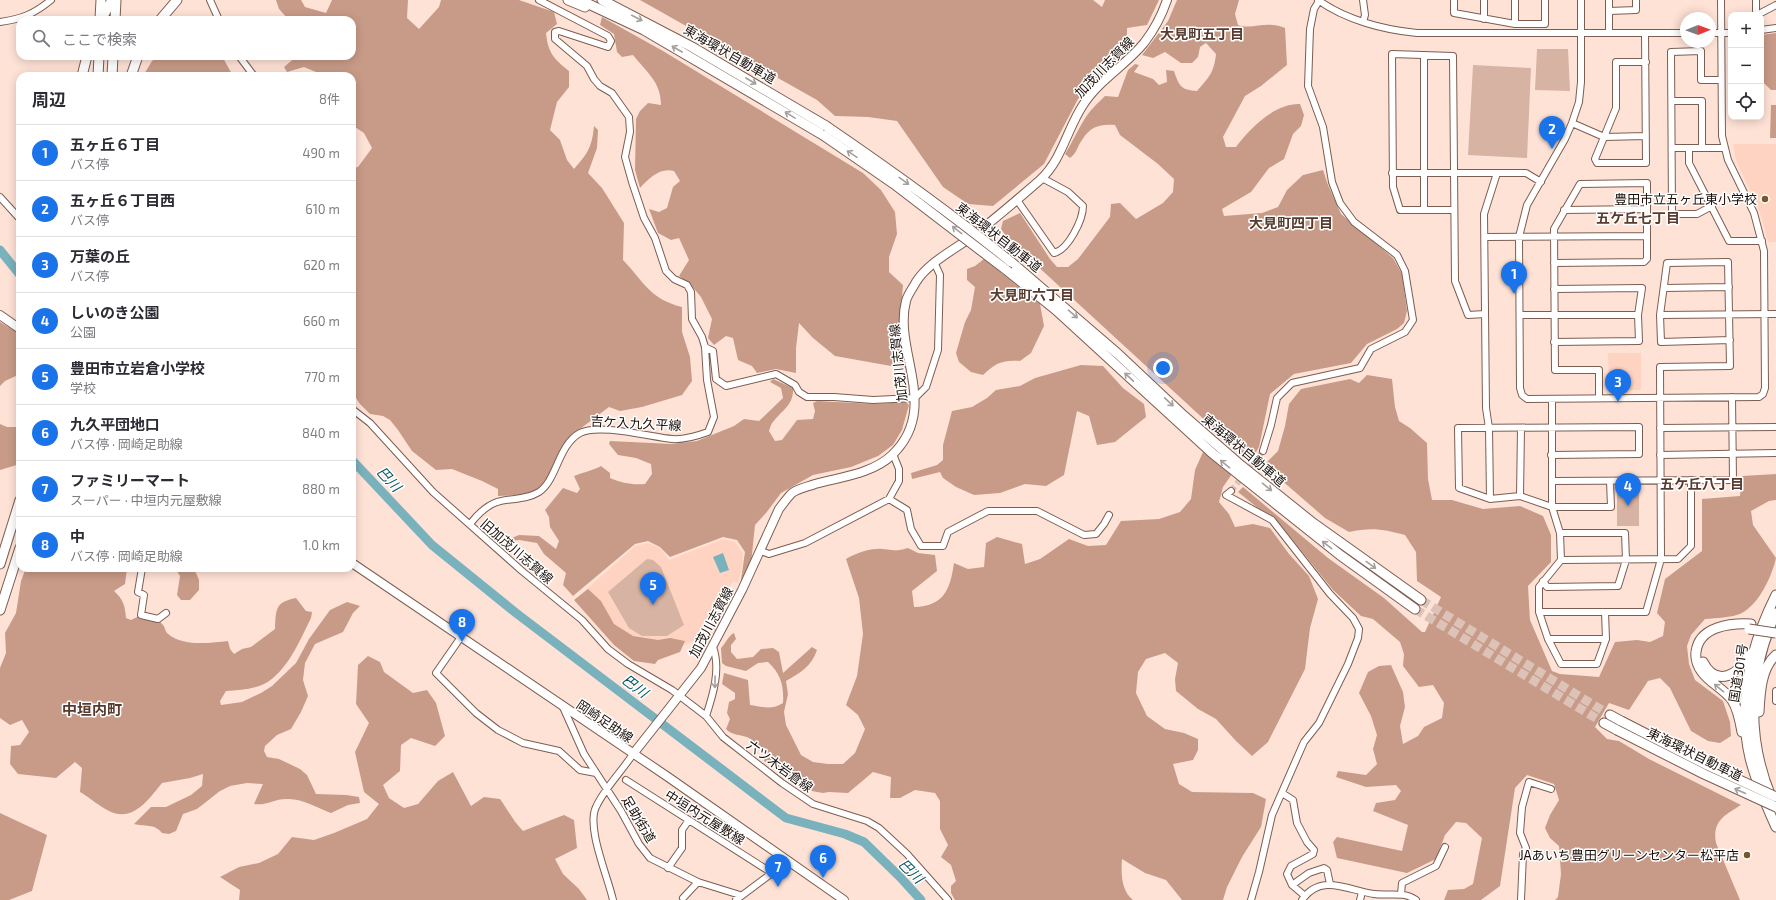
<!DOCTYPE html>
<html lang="ja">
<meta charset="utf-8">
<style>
:root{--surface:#fff;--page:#f2f2f3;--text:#2b2b33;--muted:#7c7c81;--line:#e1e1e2;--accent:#1a73e8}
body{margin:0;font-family:"Exo 2","Noto Sans JP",sans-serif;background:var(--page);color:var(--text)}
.controls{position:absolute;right:12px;top:12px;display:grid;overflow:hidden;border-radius:8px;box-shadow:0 2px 10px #0003}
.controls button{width:36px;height:36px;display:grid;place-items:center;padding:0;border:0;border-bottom:1px solid var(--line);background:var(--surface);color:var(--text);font:20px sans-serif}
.compass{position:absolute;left:1680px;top:12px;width:36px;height:36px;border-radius:50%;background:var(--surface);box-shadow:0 2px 10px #0003;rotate:89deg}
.you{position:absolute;left:1163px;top:368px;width:14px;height:14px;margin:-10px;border:3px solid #fff;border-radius:50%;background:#1a73e8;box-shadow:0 0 0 6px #1a73e833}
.badge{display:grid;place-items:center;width:26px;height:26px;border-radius:50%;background:var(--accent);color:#fff;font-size:13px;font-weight:700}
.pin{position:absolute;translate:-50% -33px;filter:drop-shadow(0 1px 2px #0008)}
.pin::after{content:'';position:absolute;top:21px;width:14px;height:12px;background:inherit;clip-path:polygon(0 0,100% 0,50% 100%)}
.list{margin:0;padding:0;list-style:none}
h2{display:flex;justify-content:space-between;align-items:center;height:52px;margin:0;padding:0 16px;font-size:17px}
h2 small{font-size:13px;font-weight:400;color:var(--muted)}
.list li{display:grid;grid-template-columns:26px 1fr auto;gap:12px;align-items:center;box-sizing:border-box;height:56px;padding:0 16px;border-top:1px solid var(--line)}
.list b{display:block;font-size:15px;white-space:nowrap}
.list p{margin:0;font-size:13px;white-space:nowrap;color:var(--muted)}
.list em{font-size:13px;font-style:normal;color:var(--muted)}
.icon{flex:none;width:22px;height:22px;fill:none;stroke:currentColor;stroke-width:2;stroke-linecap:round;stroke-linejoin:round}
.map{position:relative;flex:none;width:1776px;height:900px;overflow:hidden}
.search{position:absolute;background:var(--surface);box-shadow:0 2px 10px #0003;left:16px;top:16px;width:340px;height:44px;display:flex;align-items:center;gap:10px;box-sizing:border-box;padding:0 14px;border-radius:12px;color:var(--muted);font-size:15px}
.panel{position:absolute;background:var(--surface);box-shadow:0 2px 10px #0003;left:16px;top:72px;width:340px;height:500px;border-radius:12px}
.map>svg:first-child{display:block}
.built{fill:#fed3c1}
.green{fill:#d7b3a4}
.forest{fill:#c89b88}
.water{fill:#79b1bd}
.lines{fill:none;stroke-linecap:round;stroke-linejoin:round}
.river{stroke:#79b1bd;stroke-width:9}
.minor-tunnel{stroke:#dcc2b7;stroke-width:6;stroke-dasharray:6 3;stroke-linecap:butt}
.highway-tunnel{stroke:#dcc2b7;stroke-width:9;stroke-dasharray:9 4.5;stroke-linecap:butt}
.minor-casing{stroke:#7c5d51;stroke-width:8}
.major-casing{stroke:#7c5d51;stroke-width:10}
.highway-casing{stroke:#7c5d51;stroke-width:11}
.minor{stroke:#fff;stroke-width:6}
.major{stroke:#fff;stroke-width:8}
.highway{stroke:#fff;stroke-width:9}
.highway-bridge-casing{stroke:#7c5d51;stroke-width:11;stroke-linecap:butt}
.highway-bridge{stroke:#fff;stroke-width:9}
.oneway{stroke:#a39f9d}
.poi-dot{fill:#74572a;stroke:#fff;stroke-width:1.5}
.labels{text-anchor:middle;stroke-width:3;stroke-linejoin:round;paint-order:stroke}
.street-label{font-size:13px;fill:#190e09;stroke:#fff}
.poi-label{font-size:13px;fill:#190e09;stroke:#fff;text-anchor:end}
.neighbourhood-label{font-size:14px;font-weight:bold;fill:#573b2f;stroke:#fff}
.water-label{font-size:14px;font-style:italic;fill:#075966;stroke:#fff}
.quarter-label{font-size:15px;font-weight:bold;fill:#573b2f;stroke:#fff}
</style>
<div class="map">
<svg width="1776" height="900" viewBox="0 0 1776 900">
<rect width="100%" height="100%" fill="#ffe2d6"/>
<path class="built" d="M1733 144H1776V242H1768L1760 213 1736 160Z
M1608 353H1641V390H1609Z
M723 539 735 542 743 553 742 567 738 583 733 581 714 613 722 617 716 631 684 645 662 654 634 652 579 596 635 546 648 543 660 548 669 560Z"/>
<path class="green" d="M1537 49H1568L1570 91 1535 90Z
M1473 65 1531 68 1527 158 1468 155Z
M1639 485V526H1617V486Z
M647 559 653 560 661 567 684 625 667 636H642L629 628 608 592Z"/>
<path class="forest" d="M276 0H301L305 7 326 13 332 0H408L407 18 419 29 439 7 441 0H519L554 12 557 24 546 33C548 53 554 59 569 71V87L557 102 550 130 560 140 567 160 574 169C588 153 592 147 594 126L598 130 597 148 588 173 602 188 624 223 623 260C644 282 650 299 682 307V332L690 357 692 381 682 395 642 407 620 411 609 407 580 429 561 449 545 482 537 490 522 495 498 496V489L482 481 452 469 436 470 412 451 398 430 390 420 383 416 370 414 360 404 352 392V168L358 167 372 148 364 133 352 125V76H317L316 72 304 67 287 72 284 67 297 56H352V20H289L279 9Z
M640 0H1093L1102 7 1105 0H1159L1147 25 1127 28V52L1078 99 1044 164 993 206 968 204 943 187 897 121 868 117 835 116 817 100Z
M1177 0H1239L1235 14 1238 25C1254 30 1265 20 1285 28L1287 65 1261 86 1245 96 1223 137 1226 147H1236C1250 128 1275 103 1300 104L1304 115 1301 126 1293 134 1284 159 1269 168 1251 192 1222 209 1224 216 1262 213 1278 207 1287 190 1303 175 1323 170 1328 185 1341 214 1393 258 1402 274 1407 311 1404 323 1397 329 1367 344 1351 363 1294 374 1270 394 1259 447 1251 461 1246 458 1008 239 1001 229 1003 221 1020 213 1050 259 1057 267H1068L1078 259 1110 217 1111 204 1120 203 1136 219 1163 203 1173 192 1174 179 1158 164 1120 135 1115 125C1100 124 1091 126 1082 140 1077 147 1077 153 1070 158L1065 154C1072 143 1077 131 1084 120 1089 111 1098 103 1105 96L1118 97 1128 70 1135 64 1139 65 1134 72 1153 79 1159 85 1167 82 1166 70 1174 71C1179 86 1181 90 1197 91 1209 77 1214 73 1216 54L1206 43 1200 47 1198 57 1192 63H1181L1165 52 1153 58 1142 55 1168 21Z
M602 17 663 51 863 173 881 190 895 212 897 234 889 257V272L903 285C900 313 903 342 908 369L835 356 813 338 799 323 796 348V373L776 369 757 373 752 366 738 360 733 338 726 336 714 345 708 338 712 319 701 297 690 284 679 276 689 260 679 238 671 240 658 233 649 209 659 212 667 208 673 187 680 181 674 171C660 167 649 178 640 188L635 170 636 119 640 111 648 103 661 105C661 81 646 72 633 55L622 57 617 52 614 34 600 25Z
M1776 33V90H1771L1761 80V35Z
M159 56H222L233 76H143L152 61Z
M1771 105H1776V138H1770Z
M984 259 1040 304 1044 326 1031 353 1020 361C1002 360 996 363 983 375L971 372 959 362 956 353 965 322 971 310 975 287 967 280V269L975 266Z
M0 322 20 334V374L5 381 0 386Z
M1081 365 1103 366 1123 388 1144 404 1146 417 1115 442 1097 445 1089 416 1077 411 1064 475 1046 486 1025 484 1000 493 974 495 956 487 943 478 940 472 912 479 911 473 937 465 943 460V445L952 411 972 407 987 398 996 390 1020 386 1035 378Z
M1367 375 1392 379 1395 407 1399 421 1410 428 1427 443 1428 479 1432 500H1452L1483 509 1520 506 1543 516 1551 535V562L1528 586 1530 620 1552 671 1560 674 1599 677 1615 642 1637 640 1650 642 1663 636 1665 622 1657 613 1665 579 1702 551V499L1740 496 1742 476 1776 474V500L1769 501 1751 511 1753 525 1776 558C1772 576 1759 604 1742 613 1731 618 1716 618 1705 619L1691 635 1687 646 1689 664 1695 680 1723 701 1730 722 1731 736 1720 743 1708 741 1691 731 1670 688 1660 678 1648 681 1629 710 1609 703 1595 727 1607 739 1619 741 1649 759 1741 805C1725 815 1712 821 1716 843L1740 900H1555L1558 897 1561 874 1559 846 1550 838 1545 828 1550 815 1559 800 1554 784 1527 775 1515 788 1500 886 1481 900H1444L1448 890 1464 889 1473 884 1482 838 1466 823 1456 822 1445 835 1436 859 1407 873 1337 858 1333 842 1337 837 1402 851 1408 825 1373 811 1376 803 1395 800 1401 791 1396 785 1366 787 1336 777 1338 771 1366 775 1377 764 1373 749 1377 735 1371 716 1359 693 1368 672 1379 666 1391 665 1403 692 1405 707 1400 726 1403 744 1418 736 1424 727 1442 718 1444 703 1433 685 1419 687 1403 666 1404 654 1400 642 1373 619 1361 616 1333 590 1275 518 1259 509 1238 492 1243 487 1328 558 1384 598 1422 632H1425L1441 597 1417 581 1416 552 1405 535C1384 529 1371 527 1349 532L1325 518 1264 465 1278 451 1285 426 1289 404 1301 389 1350 379 1359 383Z
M773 379 793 388C794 405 782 410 773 422 771 424 770 428 769 431L775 441 782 440 797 420 813 419 815 411 813 403 817 401 875 404 906 402 909 405 902 430 893 445 878 456 851 467 813 475 781 493 766 513 755 525 751 564 743 581 741 580 745 552 737 540 723 537 670 557 660 547 648 541 635 544 573 596 563 585 566 573 544 554 537 543 519 540 511 541 512 538 519 535 539 536 556 549 559 541 550 527 549 517 545 510 563 488 577 493 580 489 574 476C583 472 592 471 601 466L610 473V478C622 483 631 485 645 484L652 474 651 464 636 458 618 455 609 444 610 441 672 444 697 441 734 426 744 419 759 421 783 398 781 388 770 382Z
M0 424 7 427H20V464L0 470Z
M1203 452 1232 474 1223 487 1219 502 1229 514 1235 527 1253 524 1270 528 1289 554 1309 576 1318 599 1310 628 1305 669 1268 742 1252 756 1236 741 1216 719 1198 709 1176 691 1175 679 1178 663 1165 653 1146 659 1138 672 1136 693 1147 716 1165 729 1184 733 1198 739V750L1193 760 1173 764 1179 784 1192 792 1253 793 1266 799 1261 827 1242 857 1227 887 1223 900H1182L1166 880 1145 873 1122 859C1121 873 1121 891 1133 900H955L951 893V886L956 881 951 865 941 857 948 845 940 829V801L935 793 915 790 900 798H890L891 777 873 772 848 793 829 792 823 793 806 790 791 778 783 775 777 767 764 761 765 754C760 748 756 742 749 738 741 734 732 736 726 729L730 719 727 713 729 702 735 699V693L722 684 724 673 748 680 750 705C762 707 773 710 783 703 784 686 781 674 768 662L758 663 746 671 726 666 722 663 721 648C726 643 728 636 734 633L736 639 731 645V652L737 659 753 657 761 649 773 648 779 652 783 673 812 647 817 650C812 666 800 673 786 681L788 694 784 712 786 725 801 755 813 762 828 764H843L855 753 865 729 858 715 846 705 857 676 863 634 859 598 846 559C857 553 870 548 883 549 896 550 894 552 908 548L918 553 935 555 937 571 912 591 914 607C944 606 950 590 954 563L968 569 984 567 986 543 997 537 1022 544 1025 564 1040 559 1069 539 1088 546 1106 545 1121 521 1159 519 1180 512 1191 499 1195 470Z
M26 568H127L125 584 114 591C123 599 125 605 126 618L131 620 137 617C146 617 157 617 163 625 165 627 165 631 167 633 182 647 210 643 228 641L230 649 234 654 242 649 251 647 275 629C276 609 275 602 296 598L306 611 312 612 311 618C301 638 291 663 273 678 261 689 242 690 226 691L220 701 221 705 242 702 261 693 272 686 296 663 309 639 330 610 347 602 360 606 353 613 343 632 315 644 305 663 303 680 308 696 301 712 291 729 277 735 265 746 264 751 267 757 279 759 300 769 307 775 316 794 346 795 359 797 360 803 348 805 331 813C317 808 302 798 287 799 273 799 267 806 254 804L263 784 247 783 230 786 220 791 197 809 183 814 176 831 169 834 162 833C154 823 145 827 134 824L151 807H166L191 795 202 786 203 774 190 778 162 783C149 799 133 823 109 811 99 806 90 798 80 792L82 768 75 762 56 778 18 774 10 764 11 746 20 745 29 732 22 720 10 725 0 718V668L6 653 5 633 16 613 21 581Z
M175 568H192L196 573 199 580V590L190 600H181L177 595 180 576Z
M588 589 601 601 614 624 633 636 658 640 670 638 685 641 680 652 658 660 655 664 634 661 614 645 574 600Z
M368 656 380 662 384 672 413 693 427 690 436 703 445 736 435 746 411 738 401 745 400 771 383 785 389 798 404 808 418 804 438 781 453 772 471 806 484 797 500 799C508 810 513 821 523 831L564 815 574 820 577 848 555 859 563 874 579 889 587 900H239L240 890 220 877 239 867 259 863 278 854 292 837 314 840 334 833 367 819 379 804 364 792 355 752 369 723 356 704 358 665Z
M0 813 47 835 32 891 9 900H0Z"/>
<path class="water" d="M723 553 729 570 720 573 713 557Z"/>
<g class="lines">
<path class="river" d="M0 250 20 275
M352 460 432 545 516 613 786 818 845 834 864 842 900 877 921 900"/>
<path class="minor-tunnel" d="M1231 491 1263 451"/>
<path class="highway-tunnel" d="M1421 600 1610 715
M1415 609 1604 723"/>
<defs>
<path id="minor" d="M210 0 219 20
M1318 0C1346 20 1384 30 1417 33H1686
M1363 0 1365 15 1363 22
M1454 0V13L1515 24H1545V0
M1484 0V19
M1581 0V82L1579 102 1572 123 1565 139 1527 205 1519 237 1520 388 1522 395 1527 399 1759 397 1763 394 1765 388 1764 251 1754 213 1728 160 1722 136 1721 0
M1609 0V33
M1756 0V15
M1609 11 1636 10V0
M1757 15 1776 5
M0 22C22 19 34 14 51 0
M1515 24V0
M1761 30 1776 28
M1645 33 1646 163H1597L1595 159 1616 108V62H1646
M1710 33H1731
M1424 55V210
M239 56 254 76
M1672 101H1702V148
M1572 123 1604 137 1646 136
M1672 148H1725
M1689 148V163L1729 241H1762
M1392 173H1526L1541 182
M0 197 20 219
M1017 200 1054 253C1068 250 1083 220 1083 206L1068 192 1042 178
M1712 206 1697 214H1672L1671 52 1701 51V80H1721
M1454 210H1400L1393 187 1392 54 1453 56 1455 281 1468 315 1485 314
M1564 210 1647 209
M1485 237 1647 236
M1554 263 1644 262 1647 259V183L1580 184 1554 229 1555 370H1599V398
M1664 288 1729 287
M1520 315H1638L1642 288 1554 289
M1660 315 1776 314
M1554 342 1639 341 1638 315
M705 347 713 351 716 379 726 386 776 374 795 385 799 392 807 397H834L873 400 915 398 926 387 938 350 940 275 935 264
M1552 399V507L1560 533 1561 560 1539 587V612L1548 639 1561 664H1597L1606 639 1605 612
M352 409 370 423 433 492 522 571 582 620 608 649 628 664 672 690 693 706 706 716 723 737 782 783 813 804 867 821 879 828 907 854 948 900
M1660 428 1776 427
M1263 451 1271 425 1277 398 1292 383 1360 368 1371 349 1405 332 1413 320 1405 271 1397 255 1354 222 1340 203 1332 182 1323 127 1308 86 1310 29 1314 9 1319 1
M1551 455 1639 454V427L1458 428 1459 488 1490 499 1520 496 1552 507H1611L1610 481
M1660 455 1776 453
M1552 481 1733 480 1732 397
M1231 491 1226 495 1272 520 1330 594 1353 618 1359 629 1358 638 1348 664 1319 723 1304 742 1272 815 1259 872 1251 900
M1520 496 1521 428
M889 499 907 510 911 529 921 546H943L948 532 988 511H1037L1084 535 1096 534 1104 524 1109 515
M1490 499 1489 428 1486 408 1484 214 1497 173
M470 524C477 515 485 506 497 502 511 498 526 500 539 492 557 480 558 445 580 433 599 423 650 437 672 439 684 440 697 436 708 432L714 417 707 380 705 347 702 337 692 319 691 292 687 285 674 279 666 271 655 238 644 218 632 182 625 157 630 132 629 117 612 93 600 86 594 79 587 66 555 39V32L559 31 608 47 611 41 608 36 539 0
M761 551 769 554 805 543 889 499 899 481V469L893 454
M1561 560 1678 559 1691 546V480
M142 568 138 592 144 595 141 615 158 619 166 613
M1543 581 1547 587 1618 586 1626 560 1625 533H1560
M1539 612H1646L1661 559 1660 367 1730 366 1728 262 1667 263 1660 315 1661 342 1730 340
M461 637 436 673 476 713 498 730 523 743 559 751 580 770 596 773
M1548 639H1606
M1776 691V701
M563 707 584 754 621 811 639 844 650 858 698 882 740 895
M706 716C713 695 721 669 713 647
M626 780 772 873
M1282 793 1293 800 1297 823 1307 842 1314 850 1313 854 1291 866 1287 874 1292 885 1305 896
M668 868 682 848V830L689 820
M1292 885 1309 873 1324 868 1327 870 1330 884
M1401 894 1402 883 1436 866 1445 847
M683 898 698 882
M613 900C608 877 586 827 596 807 604 789 622 771 633 754
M736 900 772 873 791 863
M1302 900C1321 872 1350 891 1374 894 1388 896 1404 891 1416 900
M1360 900 1362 892
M1521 900 1523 854 1526 848 1520 833 1522 807 1529 782 1551 789"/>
<path id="major" d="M0 315 20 329
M352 563 668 777 844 900
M633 754 701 668 742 590 779 509C783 504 787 498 792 493 799 488 807 487 815 484 840 477 872 474 892 455 941 408 893 351 906 301 908 294 913 288 916 282 928 263 952 251 970 238 994 220 1017 200 1040 180 1062 160 1067 129 1083 105 1099 80 1126 65 1144 43 1154 30 1162 15 1167 0"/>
<path id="highway" d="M568 0 585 7
M580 0 644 30 823 135
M602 0 692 47 826 126
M100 19 101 0
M101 20 112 0
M115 20 116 0
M160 20 177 0
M82 76 87 56
M98 76 99 56
M112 76 113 56
M131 76 138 56
M1011 262 1118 354 1184 416 1238 463 1313 523 1421 600
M1009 272 1056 310 1212 453 1340 555 1415 609
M0 564 20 500
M1776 595C1751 645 1737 702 1750 758 1756 782 1766 805 1776 827
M0 610 20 548
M1703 662C1716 688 1740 675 1749 654
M1759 712C1760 693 1761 668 1776 655
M1610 715 1621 721
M1604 723 1617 730
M1742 732C1740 721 1738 709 1732 700 1724 689 1710 683 1702 672 1698 667 1695 659 1696 652 1699 626 1731 623 1751 624
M1772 799C1746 738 1748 673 1776 613"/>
</defs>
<use href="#minor" class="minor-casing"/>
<use href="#major" class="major-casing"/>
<use href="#highway" class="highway-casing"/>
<use href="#minor" class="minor"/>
<use href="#major" class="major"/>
<use href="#highway" class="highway"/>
<defs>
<path id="highway-bridge" d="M826 126C889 169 952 214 1011 262
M823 135 894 184 1009 272
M1749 629 1776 633
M1621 721 1707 765 1776 797
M1617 730 1704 774 1776 807"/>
</defs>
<use href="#highway-bridge" class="highway-bridge-casing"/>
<use href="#highway-bridge" class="highway-bridge"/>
</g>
<defs><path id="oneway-shaft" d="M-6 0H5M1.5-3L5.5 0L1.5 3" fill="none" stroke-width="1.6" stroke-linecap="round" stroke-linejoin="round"/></defs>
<g class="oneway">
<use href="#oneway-shaft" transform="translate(637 18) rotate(27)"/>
<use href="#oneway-shaft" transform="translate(677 49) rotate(-150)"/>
<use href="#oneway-shaft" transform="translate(751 81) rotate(30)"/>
<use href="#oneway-shaft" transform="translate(790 115) rotate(-148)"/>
<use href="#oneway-shaft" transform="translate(852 154) rotate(-146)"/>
<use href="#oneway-shaft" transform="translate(904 181) rotate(36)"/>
<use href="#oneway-shaft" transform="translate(957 230) rotate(-142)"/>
<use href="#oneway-shaft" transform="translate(1073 314) rotate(41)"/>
<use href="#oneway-shaft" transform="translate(1129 377) rotate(-137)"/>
<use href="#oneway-shaft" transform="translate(1169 402) rotate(43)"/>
<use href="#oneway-shaft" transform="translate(1225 464) rotate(-141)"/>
<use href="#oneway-shaft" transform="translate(1267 487) rotate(39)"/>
<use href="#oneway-shaft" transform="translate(1327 545) rotate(-142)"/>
<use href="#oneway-shaft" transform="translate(1371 565) rotate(36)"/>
<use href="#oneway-shaft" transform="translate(715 682) rotate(91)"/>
<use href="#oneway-shaft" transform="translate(1719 688) rotate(-141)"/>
<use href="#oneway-shaft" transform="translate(1740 791) rotate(-156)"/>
</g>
<g class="poi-dot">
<circle cx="1765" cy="199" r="4"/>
<circle cx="1747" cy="855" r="4"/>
</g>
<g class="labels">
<g class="street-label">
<text transform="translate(730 54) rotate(30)" y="5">東海環状自動車道</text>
<text transform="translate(1104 67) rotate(-46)" y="5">加茂川志賀線</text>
<text transform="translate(999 237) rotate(38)" y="5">東海環状自動車道</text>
<text transform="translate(898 363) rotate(-96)" y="5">加茂川志賀線</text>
<text transform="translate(636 423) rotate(3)" y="5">吉ケ入九久平線</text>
<text transform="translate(1244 450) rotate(40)" y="5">東海環状自動車道</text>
<text transform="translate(517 551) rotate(41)" y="5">旧加茂川志賀線</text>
<text transform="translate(711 622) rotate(-62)" y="5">加茂川志賀線</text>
<text transform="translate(1738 673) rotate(-81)" y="5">国道301号</text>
<text transform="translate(605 721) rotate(34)" y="5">岡崎足助線</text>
<text transform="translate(1695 754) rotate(26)" y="5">東海環状自動車道</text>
<text transform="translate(780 766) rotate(36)" y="5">六ツ木岩倉線</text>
<text transform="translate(705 817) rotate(32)" y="5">中垣内元屋敷線</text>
<text transform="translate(639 819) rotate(59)" y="5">足助街道</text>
</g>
<g class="poi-label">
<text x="1757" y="204">豊田市立五ヶ丘東小学校</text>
<text x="1739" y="860">JAあいち豊田グリーンセンター松平店</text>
</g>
<g class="neighbourhood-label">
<text x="1202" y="39">大見町五丁目</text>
<text x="1638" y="223">五ケ丘七丁目</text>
<text x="1291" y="228">大見町四丁目</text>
<text x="1032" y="300">大見町六丁目</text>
<text x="1702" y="489">五ケ丘八丁目</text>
</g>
<g class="water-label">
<text transform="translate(389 479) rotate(47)" y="5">巴川</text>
<text transform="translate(635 686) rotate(37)" y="5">巴川</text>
<text transform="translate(911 871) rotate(45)" y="5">巴川</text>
</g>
<g class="quarter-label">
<text x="92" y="715">中垣内町</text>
</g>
</g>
</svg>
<div class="controls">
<button>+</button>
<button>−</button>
<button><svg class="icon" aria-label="locate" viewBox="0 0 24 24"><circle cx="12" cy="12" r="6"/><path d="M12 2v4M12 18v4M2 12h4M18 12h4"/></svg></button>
</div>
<svg class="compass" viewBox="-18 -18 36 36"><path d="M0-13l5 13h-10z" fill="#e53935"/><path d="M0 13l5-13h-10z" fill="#7c7c81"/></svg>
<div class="you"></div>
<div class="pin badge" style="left:1514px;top:294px">1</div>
<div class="pin badge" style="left:1552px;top:149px">2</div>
<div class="pin badge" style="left:1618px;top:402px">3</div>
<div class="pin badge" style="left:1628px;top:506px">4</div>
<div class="pin badge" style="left:653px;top:605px">5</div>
<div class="pin badge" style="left:823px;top:878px">6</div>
<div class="pin badge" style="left:778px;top:887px">7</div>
<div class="pin badge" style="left:462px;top:642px">8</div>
<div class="search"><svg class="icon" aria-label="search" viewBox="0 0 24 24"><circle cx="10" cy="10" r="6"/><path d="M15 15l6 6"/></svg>ここで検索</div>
<section class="panel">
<h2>周辺<small>8件</small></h2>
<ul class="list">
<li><span class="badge">1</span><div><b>五ヶ丘６丁目</b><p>バス停</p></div><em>490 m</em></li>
<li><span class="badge">2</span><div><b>五ヶ丘６丁目西</b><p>バス停</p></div><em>610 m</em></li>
<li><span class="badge">3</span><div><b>万葉の丘</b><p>バス停</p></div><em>620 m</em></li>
<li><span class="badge">4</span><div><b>しいのき公園</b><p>公園</p></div><em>660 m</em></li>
<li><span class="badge">5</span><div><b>豊田市立岩倉小学校</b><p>学校</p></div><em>770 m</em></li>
<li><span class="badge">6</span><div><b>九久平団地口</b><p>バス停 · 岡崎足助線</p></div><em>840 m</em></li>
<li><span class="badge">7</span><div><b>ファミリーマート</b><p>スーパー · 中垣内元屋敷線</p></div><em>880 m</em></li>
<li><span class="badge">8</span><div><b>中</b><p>バス停 · 岡崎足助線</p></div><em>1.0 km</em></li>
</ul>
</section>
</div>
